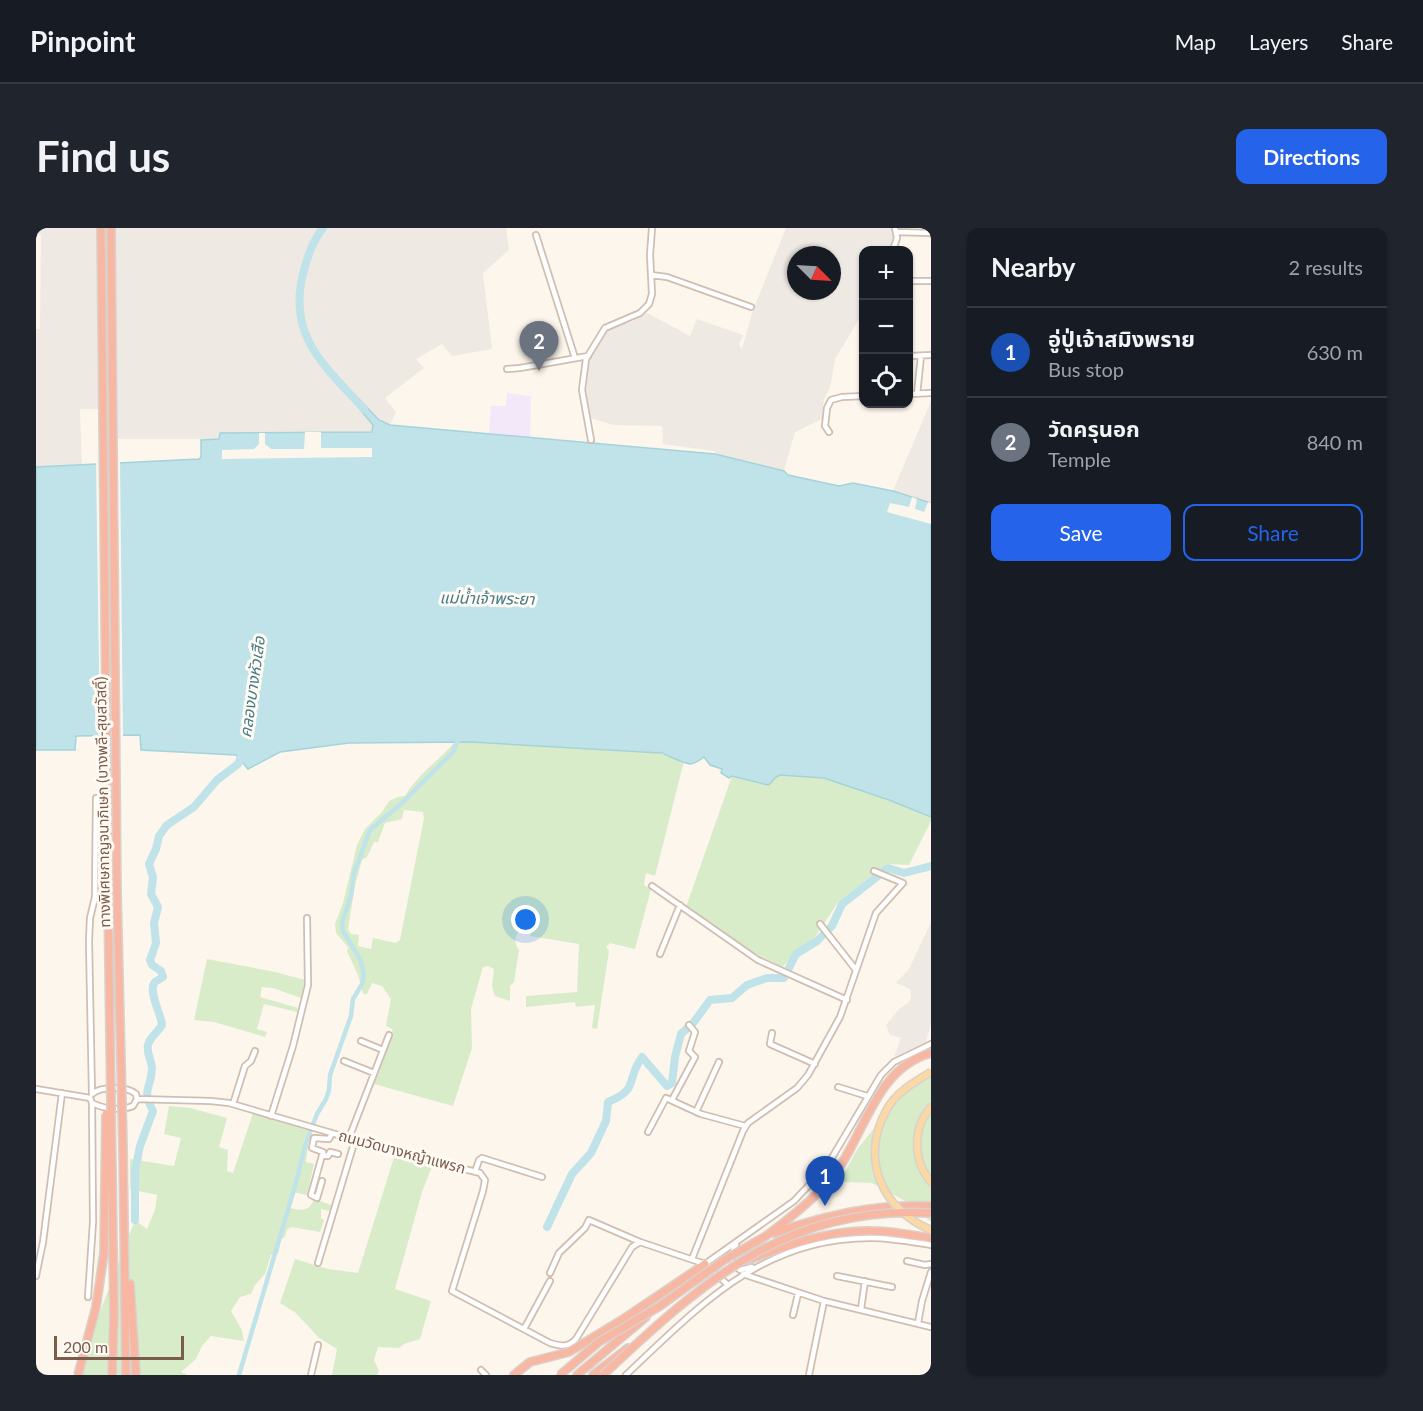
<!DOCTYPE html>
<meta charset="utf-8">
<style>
:root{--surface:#171b24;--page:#20242c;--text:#f1f3f6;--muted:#9ea1a6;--line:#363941;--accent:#2563eb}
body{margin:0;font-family:Lato,"Noto Sans Thai",sans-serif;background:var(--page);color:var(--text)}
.controls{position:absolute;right:18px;top:18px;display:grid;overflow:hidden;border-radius:12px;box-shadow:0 2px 4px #0004}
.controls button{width:54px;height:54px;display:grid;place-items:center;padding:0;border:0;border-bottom:2px solid var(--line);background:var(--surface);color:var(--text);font:30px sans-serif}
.compass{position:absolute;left:751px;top:18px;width:54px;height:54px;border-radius:50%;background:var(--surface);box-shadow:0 2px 4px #0004;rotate:114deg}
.scale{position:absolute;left:18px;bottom:15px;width:130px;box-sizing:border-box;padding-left:6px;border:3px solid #7a5c4d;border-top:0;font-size:16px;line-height:21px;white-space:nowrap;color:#7a5c4d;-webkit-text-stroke:4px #fffaf3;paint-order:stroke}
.you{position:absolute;left:490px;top:692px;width:21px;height:21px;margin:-15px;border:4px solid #fff;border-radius:50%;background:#1a73e8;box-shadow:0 0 0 9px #1a73e833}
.badge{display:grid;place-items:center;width:39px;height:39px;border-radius:50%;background:var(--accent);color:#fff;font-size:20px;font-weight:700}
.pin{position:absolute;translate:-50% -50px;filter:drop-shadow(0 2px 3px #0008)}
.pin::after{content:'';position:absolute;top:32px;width:21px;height:18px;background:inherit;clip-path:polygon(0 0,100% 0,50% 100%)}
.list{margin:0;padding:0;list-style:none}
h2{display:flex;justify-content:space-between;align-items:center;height:78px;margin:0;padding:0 24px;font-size:26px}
h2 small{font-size:20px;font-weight:400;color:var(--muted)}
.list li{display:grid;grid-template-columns:39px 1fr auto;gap:18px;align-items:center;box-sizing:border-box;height:90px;padding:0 24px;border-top:2px solid var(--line)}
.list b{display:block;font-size:22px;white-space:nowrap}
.list p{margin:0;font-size:20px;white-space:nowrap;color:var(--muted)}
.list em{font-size:20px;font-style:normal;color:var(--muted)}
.actions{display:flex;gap:12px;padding:18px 24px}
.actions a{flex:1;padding:14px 0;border:2px solid var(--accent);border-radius:12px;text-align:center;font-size:21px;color:var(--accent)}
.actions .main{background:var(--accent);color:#fff}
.icon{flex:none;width:33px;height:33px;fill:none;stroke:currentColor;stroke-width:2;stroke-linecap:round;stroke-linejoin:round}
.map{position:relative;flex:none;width:895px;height:1147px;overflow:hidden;border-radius:12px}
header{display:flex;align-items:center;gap:36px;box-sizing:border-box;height:84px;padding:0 30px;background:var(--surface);border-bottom:2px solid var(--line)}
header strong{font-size:28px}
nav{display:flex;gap:33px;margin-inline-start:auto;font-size:21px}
.intro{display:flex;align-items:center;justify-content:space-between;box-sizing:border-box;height:144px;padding:0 36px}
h1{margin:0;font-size:42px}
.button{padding:15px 27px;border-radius:12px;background:var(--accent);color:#fff;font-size:21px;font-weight:700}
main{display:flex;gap:36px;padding:0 36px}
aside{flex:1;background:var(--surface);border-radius:12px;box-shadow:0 2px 4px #0004}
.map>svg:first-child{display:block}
.industrial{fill:#efe9e4;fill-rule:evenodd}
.education{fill:#f3e8fa}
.green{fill:#d8ecc9;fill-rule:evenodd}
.water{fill:#bfe3e8;stroke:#a5d3da;stroke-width:1.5}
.pier{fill:#fdf6ec}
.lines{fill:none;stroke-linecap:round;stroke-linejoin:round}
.canal{stroke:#bfe3e8;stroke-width:4.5}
.river{stroke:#bfe3e8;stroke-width:8}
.minor-casing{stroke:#d1beb0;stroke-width:8}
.major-casing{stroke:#dad1cd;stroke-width:9}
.highway-casing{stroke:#dad1cd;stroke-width:10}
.minor{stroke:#fff;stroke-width:4.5}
.major{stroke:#fbd9a5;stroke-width:6}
.highway{stroke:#f7b7a3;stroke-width:7}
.major-bridge-casing{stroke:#dad1cd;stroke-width:9;stroke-linecap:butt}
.highway-bridge-casing{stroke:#dad1cd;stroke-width:10;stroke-linecap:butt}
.major-bridge{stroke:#fbd9a5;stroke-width:6}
.highway-bridge{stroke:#f7b7a3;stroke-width:7}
.labels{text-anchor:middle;stroke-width:6;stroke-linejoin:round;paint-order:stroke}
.street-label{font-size:15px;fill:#7a5c4d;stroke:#fffaf3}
.water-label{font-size:16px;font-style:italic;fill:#437c86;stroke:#fffaf3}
</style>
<header>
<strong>Pinpoint</strong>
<nav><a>Map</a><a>Layers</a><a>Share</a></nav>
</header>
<div class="intro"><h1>Find us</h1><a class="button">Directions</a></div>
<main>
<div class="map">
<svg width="895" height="1147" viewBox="0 0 895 1147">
<rect width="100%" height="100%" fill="#fdf6ec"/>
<path class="industrial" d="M0 0H470L473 22 447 45 456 121 416 128 406 116 380 131 388 140 349 170 360 184 354 197 322 179 337 197V204L184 205 183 211H71L69 181H44L46 237 0 239V101H4L5 7 0 6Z
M750 0H855L858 5 853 22H828V81L825 88 799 131 794 160 788 171 786 191 759 204 748 243 682 227 678 223 627 216 626 198 577 197 551 189 549 173 553 135 550 134 571 100 596 94 611 85 654 108 661 91 707 107 703 117 706 121 716 85ZM760 27H796V63H760Z
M895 173V275L857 263Z
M895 694V796L890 814 858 829 865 810 854 807 850 797 863 781 872 775 875 770 874 761 860 755 873 741Z"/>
<path class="education" d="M471 165 495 168 494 210 453 205 455 178H470Z"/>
<path class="green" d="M435 514 623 525 624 524 648 533 619 648 610 645 608 657 615 661 599 721 574 715 570 719 573 723 561 801 556 800 559 777 540 779 539 774 490 779V768L541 764 543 716 494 708 496 700 486 699C480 708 476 712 483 722L478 754 474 758V773L459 768 456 758 458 741 452 738 447 739 435 781 436 820 417 878 338 856 357 806 356 801 350 798 355 771 346 758 336 755 331 766H327L322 747 311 723 312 719 300 705 299 696 307 675 321 617 329 601 346 584 353 573 362 569 369 568C381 547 402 533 418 515ZM368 582 387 584 388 590 364 712 360 715 337 710 335 721 322 718 323 707 315 706 312 701 319 657 326 632 331 629 338 614H342L349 595 366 591Z
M744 547 788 550 853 572 895 589V593L873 637 851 636 803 673 779 709 746 739 712 722 650 679 696 548 732 557 740 549Z
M171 731 239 744 269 752 265 770 237 760 226 759 224 769 262 780 261 784 228 776 221 801 231 804 229 809 178 794 158 792Z
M895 849V994L869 973 836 955 806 954 805 951 822 920 872 859Z
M133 878 154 880 191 890 183 919 192 922 191 943 197 945 217 885 274 902 270 934 278 936 271 967 261 965 256 966 253 980C265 982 273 985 278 971L298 978 295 983 285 981V990L288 992 284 1004 255 999 251 1002 249 1009 245 1011 242 1026 235 1027 229 1046 219 1057 215 1066 204 1069 195 1083 206 1102 208 1113 175 1108 166 1118 160 1131 145 1144 152 1147H40L99 992 111 1001 119 982 121 967 94 961V931L138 938 145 910 128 906Z
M360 923 397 936 386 964 359 1061 395 1073 384 1111 368 1116 363 1120 342 1119 338 1132 343 1143 341 1147H296L301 1121 283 1110 260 1085 244 1075 259 1031 292 1041 322 1045Z"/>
<path class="water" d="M322 170 343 192 354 197 679 226 748 243 752 247 803 258 817 255 857 263 895 275V589L853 572 788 550 744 547 740 549 734 556 732 557 696 548 693 550 685 545 686 541 674 537 668 529C664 532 658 536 654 536 650 536 627 526 625 524L624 525 435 514 313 515 244 524 212 541 200 527 105 522 104 507 40 508 39 522H0V239L163 231 165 229V212L183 211 184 205 336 204 337 197 322 179Z"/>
<path class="pier" d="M269 204H285V220H336V229L186 231V222L218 221 223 216V205H229V216L235 221H268Z
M84 232 87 510H64L60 233Z
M876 269 881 271 879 281 888 284 892 274 895 275V296L851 284 854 275 873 279Z"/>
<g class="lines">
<path class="canal" d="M203 1147 259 958 270 915 281 886 290 871 293 862 294 847 315 788 317 771 326 756 328 747 325 733 307 703 306 694 315 668 318 645 334 602 366 575 417 524 423 510"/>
<path class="river" d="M287 0C276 14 271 29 267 46 251 109 290 139 328 181
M99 992V943L104 918 117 883C105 861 115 861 116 841 116 833 110 825 112 817 114 809 122 804 126 797 126 788 111 762 119 754 121 752 125 751 127 749L125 743 116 737 114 732 120 715 118 695 122 679 115 666 117 649 113 636 120 621 123 608 131 597 158 579 181 552 202 536 207 524
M511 999 536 946 555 925 570 893 572 874C604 861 589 853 606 829L631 858 636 855 639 829 645 806 658 794 674 772 696 770 711 757 731 750H748L760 726 781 713 796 698 806 676 852 640 868 645 895 638"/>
<defs>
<path id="minor" d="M861 4 895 5
M500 7 539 130
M857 22 861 10 859 0
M615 47 631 49 715 79
M872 53H895
M875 128 895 127
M471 141 484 140 552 128
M872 166 895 165
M881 166 885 128
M793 204 789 198 791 180 795 172 806 169 828 168
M555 212 546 162 550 131 569 100 604 85 613 76 616 66 614 27 616 0
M616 658 722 732 811 772
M784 696 820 742
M624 726 644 677
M736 805 734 816 779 836
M325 813 347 822
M308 833 338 845
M802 859 831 868
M0 861 54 870 56 875C68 881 85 883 97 878L101 871
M56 866 53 713 54 690 59 669 60 570
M56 866C65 858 91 858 100 866L101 871
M101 871 175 873 193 875 354 922 444 945 449 952 447 963 416 1063 514 1115C525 1118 531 1120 540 1111L596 1019 604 1014 669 1036 691 1056
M636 872 659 829 653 823 659 804 653 797
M197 876 209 838 215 833 219 823
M660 884 683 834
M235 888 257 818 272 757 271 690
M612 904 630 870 665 886 709 898
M313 910 353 807
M286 927 292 928 294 924 302 926
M439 944 443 932 446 930 506 949
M286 953 281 970 275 967 287 924 276 920 278 910 293 911 296 905
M700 1017 695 1026 697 1036 704 1042 716 1039
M656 1031 707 903 712 895 761 860 772 847 804 789 840 685 867 655 838 643
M871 1033 889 1037 895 1036
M282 1035 319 912
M669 1036 758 973 791 938 845 847 858 834 895 816
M514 1045 523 1025 549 1000 553 992 604 1014
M707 1046 788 1073 895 1099
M0 1048 7 1014 26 865
M801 1048 856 1059
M52 1069 57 994 56 875
M825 1081 829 1053
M757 1087 762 1066
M882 1095 886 1073 895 1044
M488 1101 514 1053
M445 1142 450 1147
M275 1147 282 1117
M590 1147C663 1078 727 1009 836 1010 855 1010 876 1014 895 1017
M773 1147 788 1073"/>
<path id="major" d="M895 879C876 900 877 933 895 954"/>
<path id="highway" d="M65 0 72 665
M75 0 81 665
M87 920 90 1147
M738 1005C792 987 838 976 895 978
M730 1008C753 991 776 973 795 951 828 911 838 840 895 825
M712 1032C752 1017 792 1002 835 1003 855 1003 875 1007 895 1010
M94 1056 100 1147
M478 1147 494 1134 533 1124 589 1090 669 1036
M541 1147 610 1089
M557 1147 592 1120"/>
</defs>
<use href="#minor" class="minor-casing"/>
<use href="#major" class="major-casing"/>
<use href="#highway" class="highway-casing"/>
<use href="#minor" class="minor"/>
<use href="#major" class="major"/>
<use href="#highway" class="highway"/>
<defs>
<path id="major-bridge" d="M895 844C878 854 859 865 850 883 824 931 846 982 895 1002"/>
<path id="highway-bridge" d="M72 665 78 1087 76 1147
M81 665 87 920
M42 1147 60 1079 68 1025 70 886
M524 1147 563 1114 624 1078 688 1032 730 1008
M567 1147C665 1055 751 977 895 985"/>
</defs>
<use href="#major-bridge" class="major-bridge-casing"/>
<use href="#highway-bridge" class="highway-bridge-casing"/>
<use href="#major-bridge" class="major-bridge"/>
<use href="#highway-bridge" class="highway-bridge"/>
</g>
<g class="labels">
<g class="street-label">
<text transform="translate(67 574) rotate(-91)" y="5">ทางพิเศษกาญจนาภิเษก (บางพลี-สุขสวัสดิ์)</text>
<text transform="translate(366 924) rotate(15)" y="5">ถนนวัดบางหญ้าแพรก</text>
</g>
<g class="water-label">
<text transform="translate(451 370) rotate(1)" y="6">แม่น้ำเจ้าพระยา</text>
<text transform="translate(216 459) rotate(-82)" y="6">คลองบางหัวเสือ</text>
</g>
</g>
</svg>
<div class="controls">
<button>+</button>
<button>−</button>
<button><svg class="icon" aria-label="locate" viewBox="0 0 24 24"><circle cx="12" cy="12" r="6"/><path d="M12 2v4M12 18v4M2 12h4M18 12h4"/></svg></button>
</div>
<svg class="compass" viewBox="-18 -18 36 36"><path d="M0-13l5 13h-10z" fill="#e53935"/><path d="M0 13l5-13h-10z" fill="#9ea1a6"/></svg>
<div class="scale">200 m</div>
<div class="you"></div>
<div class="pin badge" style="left:789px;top:978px;background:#1a4fb4">1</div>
<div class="pin badge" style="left:503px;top:143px;background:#6b7280">2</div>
</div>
<aside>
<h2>Nearby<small>2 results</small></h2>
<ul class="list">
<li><span class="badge" style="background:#1a4fb4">1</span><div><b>อู่ปู่เจ้าสมิงพราย</b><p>Bus stop</p></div><em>630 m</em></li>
<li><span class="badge" style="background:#6b7280">2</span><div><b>วัดครุนอก</b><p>Temple</p></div><em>840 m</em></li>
</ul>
<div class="actions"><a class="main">Save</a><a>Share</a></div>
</aside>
</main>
